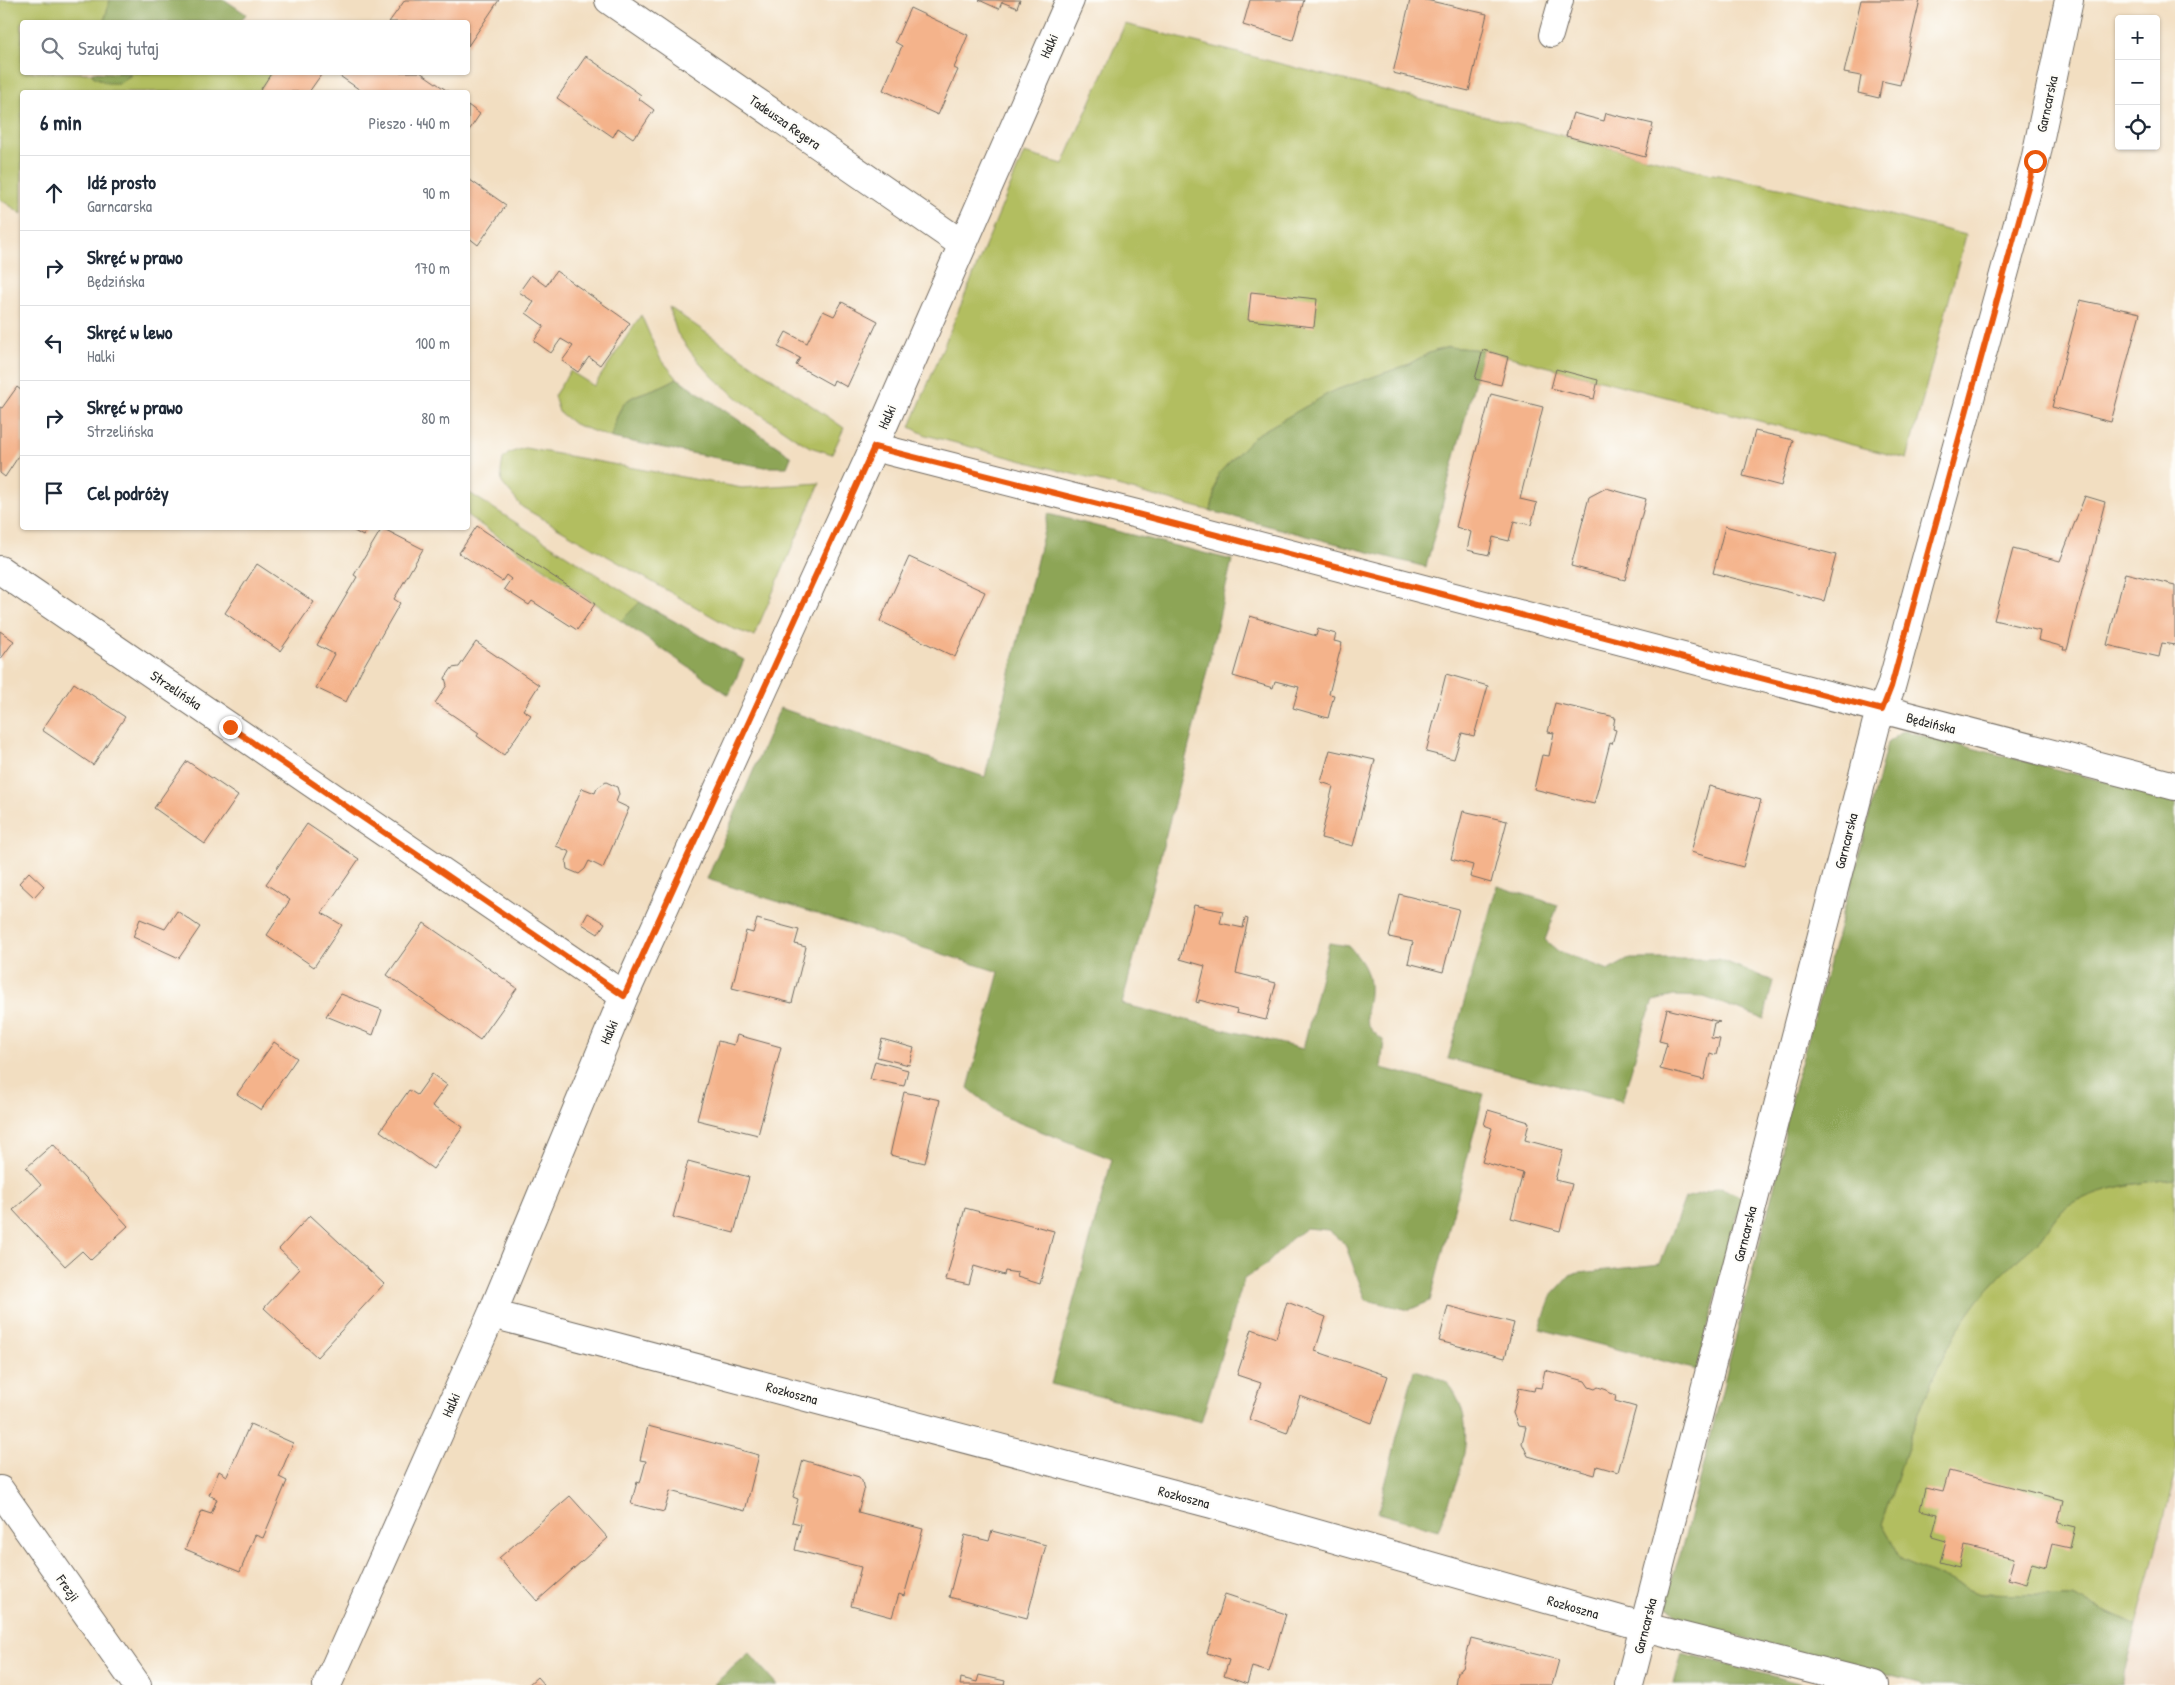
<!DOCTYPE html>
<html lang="pl">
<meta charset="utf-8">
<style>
:root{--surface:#fff;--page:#f6f6f7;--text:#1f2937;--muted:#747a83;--line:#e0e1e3}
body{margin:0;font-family:"Patrick Hand",sans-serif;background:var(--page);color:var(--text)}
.controls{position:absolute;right:15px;top:15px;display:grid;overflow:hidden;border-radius:5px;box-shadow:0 1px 4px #0004}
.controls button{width:45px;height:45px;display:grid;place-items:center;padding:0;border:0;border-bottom:1px solid var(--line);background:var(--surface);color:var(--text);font:25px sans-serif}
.stop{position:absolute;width:15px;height:15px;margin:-11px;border:4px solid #ea580c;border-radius:50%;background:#fff}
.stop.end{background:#ea580c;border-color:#fff;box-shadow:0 1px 5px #0008}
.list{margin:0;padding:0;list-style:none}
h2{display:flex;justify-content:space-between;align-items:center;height:65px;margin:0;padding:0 20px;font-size:21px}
h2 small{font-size:16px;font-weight:400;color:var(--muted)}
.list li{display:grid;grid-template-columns:32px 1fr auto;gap:15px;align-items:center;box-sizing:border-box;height:75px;padding:0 20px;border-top:1px solid var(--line)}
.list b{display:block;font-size:19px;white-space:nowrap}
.list p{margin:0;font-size:16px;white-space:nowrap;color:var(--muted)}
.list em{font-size:16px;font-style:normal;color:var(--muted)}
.icon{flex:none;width:28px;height:28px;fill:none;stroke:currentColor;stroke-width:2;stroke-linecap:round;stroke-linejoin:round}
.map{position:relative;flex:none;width:2175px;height:1685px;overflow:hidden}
.search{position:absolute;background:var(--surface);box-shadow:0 1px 4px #0004;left:20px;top:20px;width:450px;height:55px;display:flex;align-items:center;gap:12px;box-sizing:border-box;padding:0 18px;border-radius:5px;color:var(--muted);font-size:19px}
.panel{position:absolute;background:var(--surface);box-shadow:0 1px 4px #0004;left:20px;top:90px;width:450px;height:440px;border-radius:5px}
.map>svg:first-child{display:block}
.built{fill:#edd2ba}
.green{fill:#b2be60;stroke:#6e7446}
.forest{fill:#8da556;stroke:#5c6840}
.building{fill:#f4b38b}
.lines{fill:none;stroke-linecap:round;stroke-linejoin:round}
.service-casing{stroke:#716a60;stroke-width:26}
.minor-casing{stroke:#716a60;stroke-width:30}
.service{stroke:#fff;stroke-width:24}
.minor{stroke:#fff;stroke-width:28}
.route{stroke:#ea580c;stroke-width:6}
.labels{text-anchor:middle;stroke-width:4;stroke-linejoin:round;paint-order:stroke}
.street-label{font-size:14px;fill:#2b2b2b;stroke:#fdfcf7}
</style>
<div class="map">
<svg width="2175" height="1685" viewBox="0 0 2175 1685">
<rect width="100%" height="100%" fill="#fdfcf7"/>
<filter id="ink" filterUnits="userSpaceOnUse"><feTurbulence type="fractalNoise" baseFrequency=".02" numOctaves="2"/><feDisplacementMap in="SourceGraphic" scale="10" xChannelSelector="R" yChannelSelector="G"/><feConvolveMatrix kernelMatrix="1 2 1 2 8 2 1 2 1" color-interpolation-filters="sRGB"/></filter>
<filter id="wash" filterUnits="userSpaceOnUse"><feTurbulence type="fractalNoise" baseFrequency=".0096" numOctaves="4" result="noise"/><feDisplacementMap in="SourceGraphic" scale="20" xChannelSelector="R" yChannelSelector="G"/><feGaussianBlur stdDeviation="1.12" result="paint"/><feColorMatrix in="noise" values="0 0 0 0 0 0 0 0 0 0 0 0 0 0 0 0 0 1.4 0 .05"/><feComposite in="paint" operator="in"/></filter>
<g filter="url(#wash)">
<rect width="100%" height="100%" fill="#f2dec1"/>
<path class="built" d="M2175 1475V1685H2121L2166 1509Z"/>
<path class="green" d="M0 0H110L104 22H22V72L92 73 93 76 129 77 133 73H272L259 92H22V214L0 199Z
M1125 24 1708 173 1789 189 1966 235 1907 459 1483 350 1448 347 1429 353 1407 365 1333 391 1256 435 1218 474 1211 511 926 435 910 427 1024 153 1063 164Z
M669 307 844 428 832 454 810 447 795 438 739 399 714 378 693 355 677 333Z
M641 315 660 358 677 378C640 401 620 384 612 438L574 424 559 412 554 396 570 371 594 386Z
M525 448 742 488 820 483 754 636 734 629 522 507 502 483 501 472 503 459 509 453Z
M468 492 640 602 621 621 468 516Z
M2175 1179V1475L2136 1626 2072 1596 1980 1594 1902 1561 1882 1524C1911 1438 1934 1342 2000 1276 2011 1264 2025 1254 2037 1243 2047 1234 2052 1218 2063 1210 2095 1187 2137 1183 2175 1179Z"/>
<path class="forest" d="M110 0H225L246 14 240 22H104Z
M92 73V72L133 73 120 83H107L93 76Z
M1448 347 1483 350 1426 567 1211 511 1218 474 1256 435 1333 391 1407 365 1429 353Z
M677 378 781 449 791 457 787 467H764L612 438C620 385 640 401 677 378Z
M1048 514 1232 560 1196 719 1122 1004 1303 1049 1329 943 1349 946C1359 958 1368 968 1369 984 1371 1014 1354 1018 1384 1041L1381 1068 1484 1094 1430 1301 1409 1310 1366 1300 1345 1244 1328 1230 1306 1228 1291 1239 1268 1263 1244 1279 1201 1422 1051 1384 1112 1159 1002 1116 968 1088 999 972 707 879 780 708 985 777Z
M640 602 744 660 729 695 621 621Z
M1904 731 2175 799V1179C2137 1183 2095 1187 2063 1210 2052 1218 2047 1234 2037 1243 2025 1254 2011 1264 2000 1276 1934 1342 1911 1438 1882 1524L1902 1561 1980 1594 2072 1596 2136 1626 2121 1685H1926L1702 1627 1676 1615 1664 1602 1680 1555 1781 1160 1788 1110 1858 860 1887 743Z
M1497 886 1558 905 1545 940 1558 951 1609 970 1629 959H1719L1773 981 1764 1019 1704 997 1674 996 1654 1001 1645 1023 1622 1101 1448 1059Z
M1721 1187 1742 1197 1697 1370 1540 1329 1551 1296 1571 1274 1660 1264 1685 1198Z
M1414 1370C1423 1373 1434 1375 1443 1380 1450 1384 1454 1391 1457 1397 1479 1441 1454 1488 1438 1530L1378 1513Z
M749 1653 777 1685H713Z
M1682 1653 1694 1656 1807 1685H1674Z"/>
<g id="blocks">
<path class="building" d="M405 0H499L468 46V22H389Z
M979 0H1020L1017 8 1002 2 999 9Z
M1250 0H1304L1293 40 1243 25Z
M1410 0H1426L1487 14 1469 91 1393 73Z
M1861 0H1920L1900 85 1882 81 1879 98 1858 93 1861 76 1844 73Z
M910 8 968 35 954 68 958 70 938 115 883 90 902 46 895 42Z
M586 56 641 95 639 99 654 110 638 134H636L633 138 618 128 613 137 557 98Z
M272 72H323L309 92H259Z
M334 72H420L449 92H363Z
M468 105 480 114 468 132Z
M1573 113 1604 121 1606 113 1653 124 1645 157 1566 136Z
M470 180 506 205 478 245 468 237V184Z
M556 271 630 323 600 365 589 357 578 372 562 361 573 346 561 339 551 353 534 341 544 326 526 313 534 302 519 292 531 275 546 286Z
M1251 292 1317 299 1314 327 1248 320Z
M2080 300 2140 313 2111 422 2052 407Z
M842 302 878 321 847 387 834 380 832 385 796 365 800 358 778 347 786 332 807 343 823 311 834 316Z
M1483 350 1508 357 1501 385 1475 379Z
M1556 369 1598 380 1594 399 1551 388Z
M17 387 22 391V451L5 477 0 473V407L2 408Z
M1491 394 1543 407 1520 499 1537 503 1531 525 1514 521 1509 541 1493 537 1489 555 1467 550 1471 532 1456 527Z
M1755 431 1793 440 1781 486 1743 476Z
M1606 488 1646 499 1625 580 1571 566 1589 497Z
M2085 496 2105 502 2067 650H2063L2064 647 2038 640 2040 631 1994 620 2013 549 2060 561Z
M477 526 595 604 577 630 532 601 529 605 504 589 511 579 506 575 502 581 459 553Z
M1725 526 1836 555 1824 601 1713 573Z
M349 528H368L363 536Z
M382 528 423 549 394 599 400 603 361 671 346 702 316 688 334 654 317 645 357 577 354 575Z
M909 557 985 592 955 657 880 621Z
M257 564 314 602 280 651 225 613Z
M2125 573 2175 585V645L2162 643 2159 657 2107 645Z
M1250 616 1316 636 1318 629 1336 634 1334 641 1342 643 1329 694 1334 695 1328 718 1293 708 1299 687 1275 681 1273 688 1233 676Z
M0 631 14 641 0 660Z
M476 642 539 685 523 710 531 715 504 755 477 736 479 733 435 703 447 685 445 678 452 668 459 667Z
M1446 674 1488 686 1474 736 1462 733 1454 759 1426 752Z
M74 683 125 717 93 765 42 730Z
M1555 703 1615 717 1613 729 1616 730 1612 744 1610 743 1594 804 1534 789 1542 755 1549 756 1554 733 1548 732Z
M1330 750 1375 760 1353 846 1321 838 1333 786 1321 782Z
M187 761 238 796 205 844 154 808Z
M606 782 617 787 619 794 616 802 629 808 603 868 589 861 585 869 579 874 567 869 566 861 570 852 556 846 582 788 595 793 597 788Z
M1709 786 1761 800 1743 867 1691 852Z
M1463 811 1507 821 1491 883 1470 877 1473 865 1451 859Z
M307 824 359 859 322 913 342 925 314 967 267 935 290 900 266 884Z
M29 872 44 886 34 897 19 883Z
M1399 894 1459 909 1443 972 1408 963 1413 942 1389 937Z
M1194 905 1223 911 1220 923 1243 928 1245 918 1248 919 1236 973 1276 983 1266 1020 1236 1013 1237 1010 1199 1000V1003L1196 1002 1205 966 1180 959Z
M177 911 200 927 179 958 133 937 140 919 165 929Z
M588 913 605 923 598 934 582 924Z
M757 919 799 930 795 944 806 947 792 1003 732 988 746 931 753 933Z
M424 923 517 988 480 1040 387 975Z
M341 994 382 1010 373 1035 326 1016Z
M1667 1009 1720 1022 1714 1023 1711 1038 1720 1039 1716 1055 1710 1053 1704 1080 1660 1069 1667 1043 1659 1041Z
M737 1035 781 1047 758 1135 697 1120 718 1041 734 1045Z
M882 1039 914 1048 909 1065 877 1057Z
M274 1042 297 1058 261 1110 237 1094Z
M875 1061 908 1070 904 1086 870 1079Z
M432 1074 447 1085 432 1106 463 1127 433 1169 380 1131 409 1090 417 1095Z
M904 1092 940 1100 925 1163 890 1155Z
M1488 1110 1529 1122 1525 1140 1563 1150 1555 1180 1572 1184 1560 1231 1511 1218 1523 1173 1482 1162 1492 1128 1484 1125Z
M53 1144 128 1226 91 1260 82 1251 65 1266 13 1210 41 1185 26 1168Z
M688 1161 749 1177 734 1233 673 1217Z
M965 1208 1054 1231 1040 1284 1017 1277 1018 1273 1005 1271 1004 1275 974 1266 969 1285 946 1280Z
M310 1215 384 1284 317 1357 264 1308 300 1269 279 1249Z
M1287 1302 1326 1317 1315 1351 1388 1376 1372 1423 1300 1396 1287 1433 1249 1419 1261 1383 1237 1375 1252 1329 1276 1338Z
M1448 1306 1514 1323 1505 1358 1439 1341Z
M1545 1370 1585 1381 1589 1387 1595 1389 1598 1387 1607 1390 1609 1393 1616 1395 1615 1401 1636 1407 1618 1472 1597 1466 1595 1475 1528 1456 1522 1443 1526 1427 1518 1426 1513 1413 1519 1388 1534 1391 1535 1387 1541 1388Z
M250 1424 293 1443 279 1477 287 1481 263 1538 255 1535 240 1572 185 1549 202 1511 211 1514 217 1499 209 1495 219 1471 227 1476Z
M648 1426 759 1455 745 1511 670 1491 664 1512 631 1504 637 1482 640 1483 646 1461 640 1460Z
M803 1460 859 1477 862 1481 864 1491 858 1512 923 1529 904 1596 899 1594 892 1617 851 1606 861 1567 795 1550 801 1524 792 1522 798 1499 793 1497Z
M1949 1471 2063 1500 2058 1523 2075 1527 2070 1548 2052 1544 2046 1567 2032 1563 2026 1584 2008 1579 2014 1558 1964 1546 1959 1567 1940 1562 1946 1541 1932 1537 1938 1514 1920 1510 1925 1488 1943 1492Z
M570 1496 608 1538 537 1601 499 1558Z
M992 1531 1046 1545 1027 1618 949 1597 965 1535 989 1541Z
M1225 1594 1286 1614 1269 1672 1252 1667 1247 1684 1224 1676 1229 1660 1207 1653Z
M1471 1638 1559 1660 1552 1685H1455L1457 1672 1463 1668Z
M979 1675 1005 1681 1004 1685H960L961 1678 977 1682Z
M537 1677 544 1685H528Z"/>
</g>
</g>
<g filter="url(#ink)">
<use href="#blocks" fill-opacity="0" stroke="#716a60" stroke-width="1"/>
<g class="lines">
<defs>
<path id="service" d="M1551 35 1561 0"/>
<path id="minor" d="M609 0 962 244
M874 447 1137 514 2175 786
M0 570 624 996
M492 1314 1212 1504 1645 1627 1874 1685
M0 1490 137 1685
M327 1685 492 1314 624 996 874 447 1070 0
M1629 1685 1876 725 1891 687 2035 161 2069 0"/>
</defs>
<use href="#service" class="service-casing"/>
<use href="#minor" class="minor-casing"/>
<use href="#service" class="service"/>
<use href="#minor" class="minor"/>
</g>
</g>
<g class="lines" filter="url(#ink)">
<path class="route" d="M230 727 624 996 874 447 1137 514 1882 710 1891 687 2035 161"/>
</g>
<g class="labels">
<g class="street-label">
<text transform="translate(1049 46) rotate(-66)" y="5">Halki</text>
<text transform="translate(2047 104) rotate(-78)" y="5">Garncarska</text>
<text transform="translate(785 122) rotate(35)" y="5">Tadeusza Regera</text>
<text transform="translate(887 417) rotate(-66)" y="5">Halki</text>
<text transform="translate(176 690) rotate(34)" y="5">Strzelińska</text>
<text transform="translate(1931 723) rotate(14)" y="5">Będzińska</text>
<text transform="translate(1846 841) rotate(-76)" y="5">Garncarska</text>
<text transform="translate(609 1032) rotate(-67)" y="5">Halki</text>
<text transform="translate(1745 1234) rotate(-76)" y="5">Garncarska</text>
<text transform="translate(792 1393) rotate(15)" y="5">Rozkoszna</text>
<text transform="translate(451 1405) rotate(-66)" y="5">Halki</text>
<text transform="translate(1184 1497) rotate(15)" y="5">Rozkoszna</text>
<text transform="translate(68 1588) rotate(55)" y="5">Frezji</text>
<text transform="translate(1573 1607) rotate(16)" y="5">Rozkoszna</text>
<text transform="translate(1645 1626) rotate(-76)" y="5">Garncarska</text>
</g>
</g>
</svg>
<div class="controls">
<button>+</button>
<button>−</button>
<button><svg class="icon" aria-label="locate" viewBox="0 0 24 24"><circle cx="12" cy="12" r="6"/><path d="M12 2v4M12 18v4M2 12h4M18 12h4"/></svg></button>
</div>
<div class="stop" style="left:2035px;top:161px"></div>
<div class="stop end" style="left:230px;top:727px"></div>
<div class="search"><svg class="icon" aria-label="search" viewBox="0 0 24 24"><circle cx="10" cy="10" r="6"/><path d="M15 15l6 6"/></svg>Szukaj tutaj</div>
<section class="panel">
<h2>6 min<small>Pieszo · 440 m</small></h2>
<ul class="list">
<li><svg class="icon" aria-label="ahead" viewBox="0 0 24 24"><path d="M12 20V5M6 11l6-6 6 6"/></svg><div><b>Idź prosto</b><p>Garncarska</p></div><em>90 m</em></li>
<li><svg class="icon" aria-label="right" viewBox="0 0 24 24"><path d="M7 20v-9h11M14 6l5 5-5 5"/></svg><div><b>Skręć w prawo</b><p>Będzińska</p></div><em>170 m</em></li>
<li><svg class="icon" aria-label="left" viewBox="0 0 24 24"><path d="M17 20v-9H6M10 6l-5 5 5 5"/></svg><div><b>Skręć w lewo</b><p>Halki</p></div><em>100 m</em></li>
<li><svg class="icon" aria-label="right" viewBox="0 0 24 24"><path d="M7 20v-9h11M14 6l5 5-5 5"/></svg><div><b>Skręć w prawo</b><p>Strzelińska</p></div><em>80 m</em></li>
<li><svg class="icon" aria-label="arrive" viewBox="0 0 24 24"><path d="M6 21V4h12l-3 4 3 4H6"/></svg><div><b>Cel podróży</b></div></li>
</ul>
</section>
</div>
